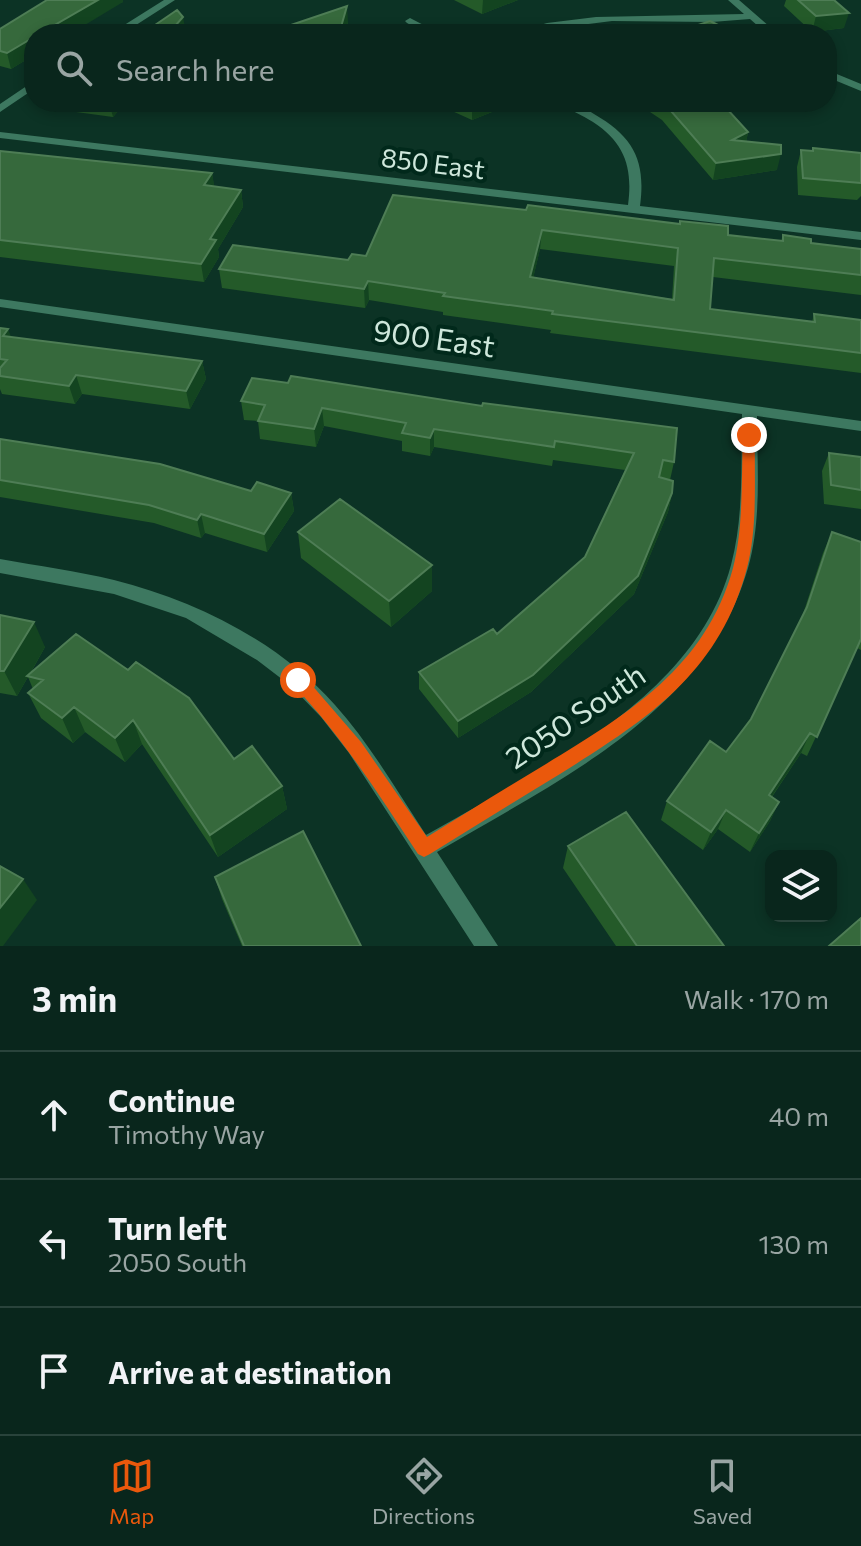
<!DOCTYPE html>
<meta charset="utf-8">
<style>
:root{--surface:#09261c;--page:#122e25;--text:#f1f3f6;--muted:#99a5a3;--line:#29433b;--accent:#ea580c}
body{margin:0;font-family:Commissioner,sans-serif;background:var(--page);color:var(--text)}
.controls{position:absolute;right:24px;bottom:24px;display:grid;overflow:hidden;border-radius:16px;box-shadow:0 4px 12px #0003}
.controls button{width:72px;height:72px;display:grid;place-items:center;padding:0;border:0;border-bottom:2px solid var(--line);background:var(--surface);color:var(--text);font:40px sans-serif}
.stop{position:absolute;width:24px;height:24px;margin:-18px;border:6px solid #ea580c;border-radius:50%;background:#fff}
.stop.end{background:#ea580c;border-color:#fff;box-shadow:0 2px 8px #0008}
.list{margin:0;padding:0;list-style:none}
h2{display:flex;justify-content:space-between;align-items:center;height:104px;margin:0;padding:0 32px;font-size:34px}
h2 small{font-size:26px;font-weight:400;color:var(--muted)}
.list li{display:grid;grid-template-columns:52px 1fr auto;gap:24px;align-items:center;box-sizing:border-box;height:128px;padding:0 32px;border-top:2px solid var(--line)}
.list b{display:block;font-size:30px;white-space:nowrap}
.list p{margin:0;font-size:26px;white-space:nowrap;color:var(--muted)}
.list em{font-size:26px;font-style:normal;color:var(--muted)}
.icon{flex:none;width:44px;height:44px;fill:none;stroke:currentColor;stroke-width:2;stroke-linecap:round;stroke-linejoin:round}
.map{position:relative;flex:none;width:861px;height:946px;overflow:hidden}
.search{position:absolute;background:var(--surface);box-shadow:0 4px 12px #0003;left:24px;right:24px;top:24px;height:88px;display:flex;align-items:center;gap:20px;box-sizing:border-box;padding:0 28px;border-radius:32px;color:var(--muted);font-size:30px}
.sheet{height:488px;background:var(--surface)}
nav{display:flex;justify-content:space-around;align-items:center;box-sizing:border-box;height:112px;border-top:2px solid var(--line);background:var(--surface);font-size:22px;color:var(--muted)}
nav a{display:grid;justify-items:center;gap:4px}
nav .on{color:var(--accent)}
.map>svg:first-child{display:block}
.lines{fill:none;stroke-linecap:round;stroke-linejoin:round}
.minor{fill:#3d7860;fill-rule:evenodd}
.tertiary{fill:#3d7860;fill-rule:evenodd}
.wall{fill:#245a29;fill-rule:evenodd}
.shaded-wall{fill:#134420}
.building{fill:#36693c;stroke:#4e7d55;stroke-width:2;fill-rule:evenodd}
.route{fill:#ea580c}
.labels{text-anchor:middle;stroke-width:8;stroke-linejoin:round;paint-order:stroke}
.far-street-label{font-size:26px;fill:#cee7db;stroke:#01291b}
.street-label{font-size:30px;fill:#cee7db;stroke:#01291b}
</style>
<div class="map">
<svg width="861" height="946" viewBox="0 0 861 946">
<rect width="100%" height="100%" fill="#0c3325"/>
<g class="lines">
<path class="minor" d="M728 0H739L778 34H767L750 19 712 22 612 21 510 34 547 23 596 17 744 14Z
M410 18 437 32 439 34H427L407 23 405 21Z
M827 70 861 84V91L827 77Z
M560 102C574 102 582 106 594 114 634 137 646 161 640 206L861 232V240L0 138V132L628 205C633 168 625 143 593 122 582 115 569 110 560 102Z
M0 299 861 421V431L757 416C757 466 762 519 748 568 706 713 557 781 437 852L498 946H474L349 753 321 717 291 686 257 660 186 618 114 594 0 573V559C38 566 77 571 114 580 196 601 278 641 335 705 370 744 397 791 426 835 537 771 695 700 731 565 744 516 741 464 742 414L0 307Z"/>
<path class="tertiary" d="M164 0H175L122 34H110Z
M34 81V89L0 112V104Z"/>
</g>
<path class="wall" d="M47 0H123V2L34 34V55L11 69 0 66V29Z
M454 0H518L482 14Z
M786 0H834L844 28 812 32 784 6Z
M348 22 345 34H286L285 27Z
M74 102H126L113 117 76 112Z
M432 102H507V106L472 120Z
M635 102H715L748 132 746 142 777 170 713 180 662 120Z
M813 148 861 153V196L857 200 798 195 797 167 801 150 812 151Z
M0 151 212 173 214 187 241 190 243 207 218 249 219 257 204 282 0 257Z
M393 195 781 241 783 235 811 243 861 249V295L713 277 710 309 812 322 814 314 861 320V373L550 333 551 330 443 315V312L369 300 365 308 222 288 219 269 348 260 366 256ZM540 249 674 266 672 299 533 278Z
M0 328 11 337 202 361 206 379 190 409 82 394 75 404 2 394 0 389Z
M291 376 674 462 670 480 672 493 668 512 634 594 531 692 458 738 419 689V672L497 634 585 557 625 470 553 460 552 466 434 447 430 456 402 451V441L324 426 316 447 260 439 258 421 244 420 241 401 288 383Z
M0 439 251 491 291 493 294 511 267 552 205 533 201 538 154 523 0 497Z
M829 453 861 457V509L824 504 822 471Z
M298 532 432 591 391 627 301 558Z
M832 532 861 542V650L857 648 807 756 801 753 772 797 779 802 770 821 750 852 718 829 703 850 661 820 667 801 726 752 751 719 802 617 823 553Z
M0 615 45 647 30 674 234 759 282 786 287 809 218 857 142 744 125 762 85 732 73 743 41 718 28 693 33 689 28 677 17 696 0 693Z
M568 846 724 946H616L563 868Z
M215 877 361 946H242L222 899Z"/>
<path class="shaded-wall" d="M98 0H123V2L70 34H39Z
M483 0H518L482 14Z
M347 6 348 22 345 34H339Z
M849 13 844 28 812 32 816 16Z
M183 17 186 33 185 34H168Z
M34 37V55L11 69 7 53Z
M109 102H126L113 117Z
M476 102H507V106L472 120V104Z
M748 132 745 149 732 140Z
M781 154 777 170 713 180 716 163Z
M212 173 215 190 204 185Z
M241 190 243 207 218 249 219 257 204 282 201 264 210 239Z
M542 230 540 249 529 296 530 277Z
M368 281 369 300 365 308 364 289Z
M8 329 15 347 3 336Z
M202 361 206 379 190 409 186 391Z
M76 375 82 394 75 404 69 386Z
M322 408 324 426 316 447 314 429Z
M434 429V447L430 456V438Z
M291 493 294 511 267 552 264 534Z
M672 493 668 512 634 594 531 692 458 738V721Z
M201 514 205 533 201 538 197 520Z
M432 565V591L391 627 389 601Z
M34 622 45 647 17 696 4 671Z
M74 707 85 732 73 743 62 718Z
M133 720 142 744 125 762 115 738Z
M810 733 801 753 760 814 769 795Z
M282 786 287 809 218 857 210 835Z
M779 802 770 821 750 852 759 833Z
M726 810 718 829 703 850 711 832Z
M23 879 37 900 3 946H0V908Z"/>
<path class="building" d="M47 0H98L39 34H34V37L7 53 0 51V29Z
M798 0H834L849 13 816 16Z
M347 6 339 34H297L285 27Z
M177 10 183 17 168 34H142Z
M710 21 736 34H671Z
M584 27 596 34H558Z
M662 102H715L728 110 748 132 732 140 781 145V154L716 163 665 104Z
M813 148 861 153V183L803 178 801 150 813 151Z
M0 151 212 173 204 185 241 190 210 239 216 240 201 264 0 240Z
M393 195 526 210 528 205 680 224V221L728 226V235L783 241V235L811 239V243L861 249V275L714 258 710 309 815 322 814 314 861 320V353L552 314 553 311 443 296 445 293 368 281 364 289 219 269 233 245 348 260 352 254 366 256ZM542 230 678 248 674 300 530 277Z
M0 328 8 329 3 336 202 361 186 391 76 375 69 386 0 376V368L7 360 0 359Z
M291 376 482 406 483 403 677 428 674 462 663 460 659 477 673 481 672 493 638 576 533 675 458 721 419 672 493 629 497 634 585 557 634 453 555 441 554 447 434 429 430 438 402 433 406 423 322 408 314 429 258 421 265 405 241 401 252 378 288 383Z
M0 439 160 464 251 491 257 482 291 493 264 534 201 514 197 520 149 505 0 480Z
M829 453 861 457V490L831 485Z
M340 499 432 565 389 601 298 532Z
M832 532 861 542V639L817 737 810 733 769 795 779 802 759 833 726 810 711 832 667 801 710 741 726 752 751 719 807 607Z
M0 615 34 622 4 671H0Z
M76 634 128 670 136 662 189 698 234 759 252 746 282 786 210 835 133 720 115 738 74 707 62 718 28 693 43 680 27 676Z
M626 812 724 946H637L568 846Z
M303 831 361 946H244L215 877Z
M0 866 23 879 0 908Z
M861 918V946H829Z"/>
<path class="route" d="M749 430 755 435C754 478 758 526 747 568 719 674 646 720 560 774 517 800 473 827 430 854L424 857 418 854C379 795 342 736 293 685V676H304L361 742 427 837C466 813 506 788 546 764 628 714 706 667 733 568 744 525 741 478 743 435Z"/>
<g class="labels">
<g class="far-street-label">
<text transform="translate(433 164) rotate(7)" y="9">850 East</text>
</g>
<g class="street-label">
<text transform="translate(434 339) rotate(8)" y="10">900 East</text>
<text transform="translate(576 717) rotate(-34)" y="10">2050 South</text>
</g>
</g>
</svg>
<div class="controls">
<button><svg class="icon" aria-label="layers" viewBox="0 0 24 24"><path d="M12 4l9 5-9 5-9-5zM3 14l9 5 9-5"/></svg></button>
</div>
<div class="stop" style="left:298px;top:680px"></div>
<div class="stop end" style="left:749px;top:435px"></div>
<div class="search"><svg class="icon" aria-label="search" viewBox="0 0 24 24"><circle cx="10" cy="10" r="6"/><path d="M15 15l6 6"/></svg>Search here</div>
</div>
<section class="sheet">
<h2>3 min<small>Walk · 170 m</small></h2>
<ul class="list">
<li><svg class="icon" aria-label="ahead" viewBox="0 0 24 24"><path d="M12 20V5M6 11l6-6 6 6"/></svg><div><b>Continue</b><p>Timothy Way</p></div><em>40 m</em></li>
<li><svg class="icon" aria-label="left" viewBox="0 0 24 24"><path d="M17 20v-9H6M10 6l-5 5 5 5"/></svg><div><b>Turn left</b><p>2050 South</p></div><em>130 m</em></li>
<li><svg class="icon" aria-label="arrive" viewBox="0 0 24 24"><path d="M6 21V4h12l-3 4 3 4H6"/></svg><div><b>Arrive at destination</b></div></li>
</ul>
</section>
<nav>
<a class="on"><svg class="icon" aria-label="map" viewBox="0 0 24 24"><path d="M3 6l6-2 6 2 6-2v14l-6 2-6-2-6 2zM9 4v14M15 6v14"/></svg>Map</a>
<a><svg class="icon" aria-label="directions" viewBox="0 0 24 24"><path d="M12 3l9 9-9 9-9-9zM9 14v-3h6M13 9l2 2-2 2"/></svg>Directions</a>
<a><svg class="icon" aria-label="saved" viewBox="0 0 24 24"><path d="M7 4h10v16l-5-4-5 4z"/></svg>Saved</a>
</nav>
